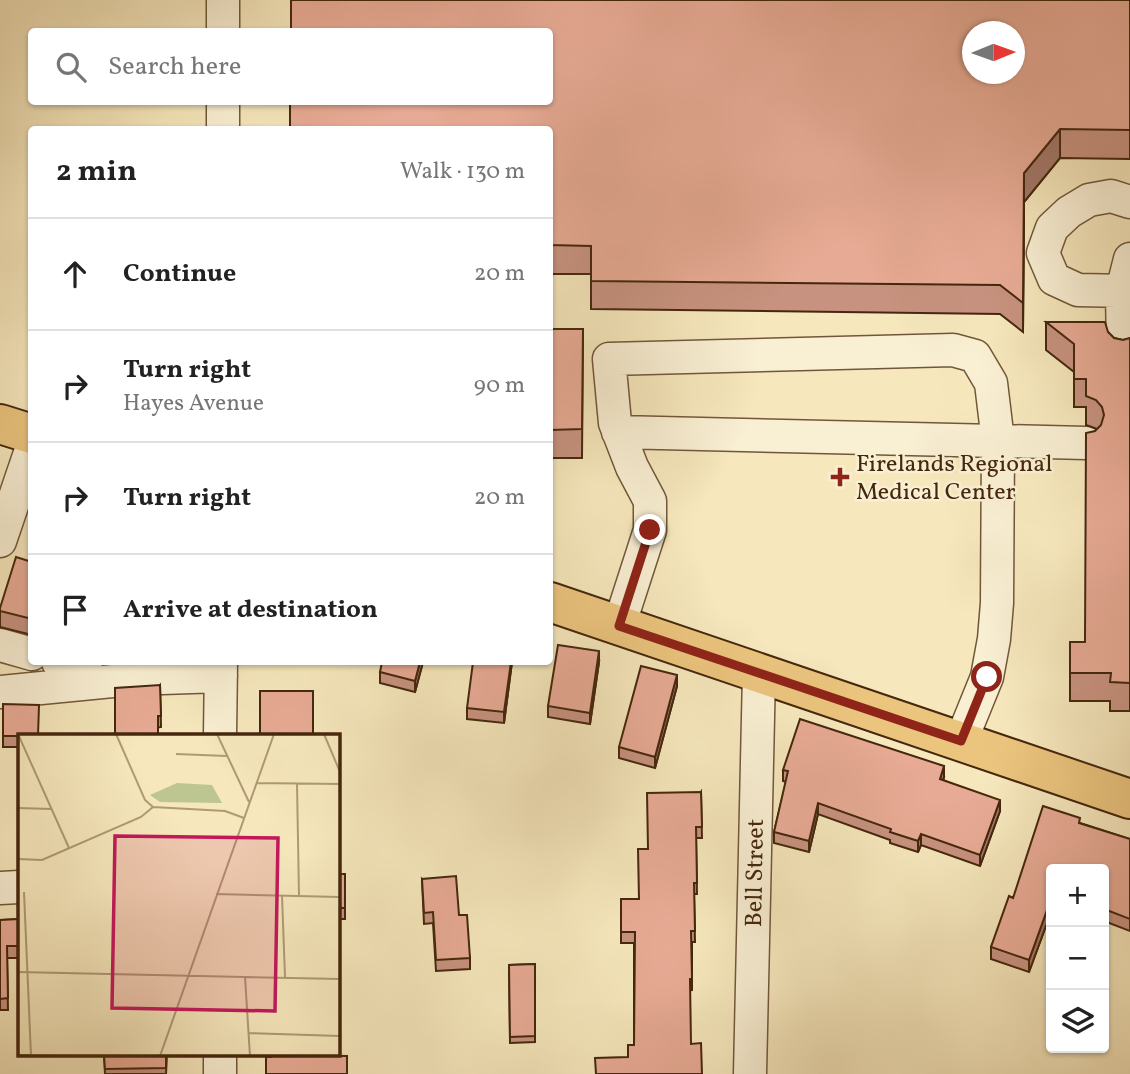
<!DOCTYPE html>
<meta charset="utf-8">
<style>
:root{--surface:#fff;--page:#f6f6f6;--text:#222;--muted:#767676;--line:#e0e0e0}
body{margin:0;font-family:Vollkorn,serif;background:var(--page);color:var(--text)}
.controls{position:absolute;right:21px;bottom:21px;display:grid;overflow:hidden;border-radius:7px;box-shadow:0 2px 5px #0004}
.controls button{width:63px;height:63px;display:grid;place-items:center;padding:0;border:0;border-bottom:2px solid var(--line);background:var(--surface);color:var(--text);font:35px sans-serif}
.compass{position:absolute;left:962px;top:21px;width:63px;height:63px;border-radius:50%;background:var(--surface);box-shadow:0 2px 5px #0004;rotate:89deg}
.stop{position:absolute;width:21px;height:21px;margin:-16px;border:5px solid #8f2418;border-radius:50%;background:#fff}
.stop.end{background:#8f2418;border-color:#fff;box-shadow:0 2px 7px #0008}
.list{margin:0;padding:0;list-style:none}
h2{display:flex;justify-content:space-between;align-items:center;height:91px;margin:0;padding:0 28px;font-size:30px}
h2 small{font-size:23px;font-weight:400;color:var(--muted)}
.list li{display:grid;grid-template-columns:46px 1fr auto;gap:21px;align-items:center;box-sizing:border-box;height:112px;padding:0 28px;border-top:2px solid var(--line)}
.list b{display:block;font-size:26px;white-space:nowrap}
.list p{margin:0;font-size:23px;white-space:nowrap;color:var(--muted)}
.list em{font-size:23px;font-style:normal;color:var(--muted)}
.icon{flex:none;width:38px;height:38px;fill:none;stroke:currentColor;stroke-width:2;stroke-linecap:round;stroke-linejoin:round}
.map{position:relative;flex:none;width:1130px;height:1074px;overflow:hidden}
.search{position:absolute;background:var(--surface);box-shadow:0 2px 5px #0004;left:28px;top:28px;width:525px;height:77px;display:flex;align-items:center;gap:18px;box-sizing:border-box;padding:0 24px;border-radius:7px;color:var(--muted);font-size:26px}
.panel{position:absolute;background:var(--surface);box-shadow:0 2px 5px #0004;left:28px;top:126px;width:525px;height:539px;border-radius:7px}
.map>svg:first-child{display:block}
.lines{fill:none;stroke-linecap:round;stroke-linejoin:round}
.minor-casing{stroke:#715739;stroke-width:35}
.major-casing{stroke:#45270d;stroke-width:42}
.minor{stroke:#f9efd3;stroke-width:32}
.major{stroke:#ebc47e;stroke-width:38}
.wall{fill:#c7927f;stroke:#45270d;stroke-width:2}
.shaded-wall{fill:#a27768;stroke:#45270d;stroke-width:2}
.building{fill:#e7aa94;stroke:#45270d;stroke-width:2;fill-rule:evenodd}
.route{stroke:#8f2418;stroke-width:9}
.poi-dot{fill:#8f2418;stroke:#f9efd3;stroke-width:2.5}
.labels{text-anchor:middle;stroke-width:5;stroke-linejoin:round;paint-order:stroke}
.poi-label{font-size:24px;fill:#45270d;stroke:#f9efd3;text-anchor:start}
.street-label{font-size:24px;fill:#45270d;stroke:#f9efd3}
.inset-road{fill:none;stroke:#af9a76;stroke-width:2}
.view{fill:#c2185b;fill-opacity:0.15;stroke:#c2185b;stroke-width:3.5}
.inset-edge{fill:none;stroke:#45270d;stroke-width:3.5}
</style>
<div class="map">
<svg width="1130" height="1074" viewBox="0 0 1130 1074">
<rect width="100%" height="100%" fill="#f6e7bc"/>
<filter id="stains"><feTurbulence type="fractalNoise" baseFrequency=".00286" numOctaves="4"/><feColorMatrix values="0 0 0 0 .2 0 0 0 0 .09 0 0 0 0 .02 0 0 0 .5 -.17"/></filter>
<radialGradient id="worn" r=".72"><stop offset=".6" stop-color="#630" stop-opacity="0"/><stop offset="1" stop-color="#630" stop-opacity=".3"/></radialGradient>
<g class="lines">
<defs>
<path id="minor" d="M223 32V0
M223 130V102
M1130 202 1111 196 1089 200 1069 212 1052 228 1043 253 1054 279 1078 290 1130 291
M1123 350 1122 291 1130 259
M618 432 1086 443
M0 541 32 447
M619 626 650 530V501L632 467 615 423 609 359 953 350 975 356 991 383 998 441 997 603 994 639 987 677 961 741
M0 645 32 654
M58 662 84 669 86 662
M0 692 133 679 221 676
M220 736 221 662
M0 888 19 887
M220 1055V1074
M750 1074 759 673"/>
<path id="major" d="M0 424 32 434
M550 602 1130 799"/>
</defs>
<use href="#minor" class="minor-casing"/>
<use href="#major" class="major-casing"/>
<use href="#minor" class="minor"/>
<use href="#major" class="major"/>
</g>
<path class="wall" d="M1130 0V159L1060 158 1024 202 1023 332 1000 314 591 309V274H550V130Z
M1046 322 1108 332 1114 338 1123 340 1130 338V711H1110V701H1070V642H1085L1095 431 1097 429 1086 425V407H1074V372L1046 350Z
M550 329H583L582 458H550Z
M32 562V635L0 627V608Z
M423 662 415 692 380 683V672Z
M512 662 504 723 467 719V708Z
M599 662 590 724 548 717V706Z
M160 685 161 727 115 736Z
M677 686 655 768 619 758V747Z
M3 704 19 736V747H3Z
M783 770 944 777 943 780 1000 811 980 866 921 845 918 852 890 843V840L818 814 809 852 774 843V832L786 782 783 781Z
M701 792 702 838H696L697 894H694L695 942H692V990H691L628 1057V1045H634V943H621V899H639Z
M1080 823 1130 839V931L1104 921V869H1051V912L1029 972 991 959V947L1013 898Z
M338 874H345V919H338Z
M422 879 459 915 470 958V969L436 971 433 923 424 924Z
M19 919V958H7L8 1010H0V920Z
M535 964V1042L510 1043 509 965Z
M104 1055H167L166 1074H105Z"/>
<path class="shaded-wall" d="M1060 129V158L1024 202 1023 332 1024 173Z
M599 651V662L590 724V713Z
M420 662H423L415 692V681Z
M511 662H512L504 723V712Z
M677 675V686L655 768V757Z
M944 766V777L940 790V779Z
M1000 800V811L980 866V855Z
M818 803V814L809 852V841Z
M921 834V845L918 852V841Z
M1051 899V912L1029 972V960Z"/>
<path class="building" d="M291 0H1130V130L1060 129 1024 173 1023 303 1000 285 591 281V246L550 245V130H290V102H550V32H291ZM972 32H1014V74H972Z
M1046 322H1105L1108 332 1114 338 1123 340 1130 338V683L1110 682 1111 673H1070V642H1085L1086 433 1095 431 1101 425 1104 415 1102 407 1096 400 1086 396V379H1074V344Z
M550 329H583L582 429 550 430Z
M16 557 32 562V619L0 611V608Z
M558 645 599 651 590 713 548 706Z
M382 662H420L415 681 380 672Z
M473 662H511L504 712 467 708Z
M641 666 677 675 655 757 619 747Z
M160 685 161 716H158V736H115V688Z
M260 691H313V736H260Z
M3 704 39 705 38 736H3Z
M800 719 944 766 940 779 1000 800 980 855 921 834 918 841 890 832 891 829 818 803 809 841 774 832 788 771 783 770Z
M701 792 702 827H696L697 883H694L695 931H691L692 979H690L691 1044 701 1043 702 1074H596L595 1058 628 1057V1045H634L635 932H621V899H639L638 849H648L647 793Z
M1043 806 1080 818 1079 823 1130 839V919L1104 909V869H1051V899L1029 960 991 947 1009 896 1013 898Z
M338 874H345V908H338Z
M456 876 459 915H467L470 958 436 960 433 912 424 913 422 879Z
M19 919V946H7L8 998 0 999V920Z
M535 964V1036L510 1037 509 965Z
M104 1055H166V1068L105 1069Z
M271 1055 347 1056V1074H266V1057H271Z"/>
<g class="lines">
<path class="route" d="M650 530 619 626 961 741 987 677"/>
</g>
<path class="poi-dot" d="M836.5 466.5h7v7h7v7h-7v7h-7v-7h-7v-7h7z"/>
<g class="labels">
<g class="poi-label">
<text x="856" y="471">Firelands Regional<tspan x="856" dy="28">Medical Center</tspan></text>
</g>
<g class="street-label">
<text transform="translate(754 873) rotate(-89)" y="8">Bell Street</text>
</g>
</g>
<g transform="translate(18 734)">
<rect width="322" height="322" fill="#f6e7bc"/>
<path d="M159 49 194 51 204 69 142 68 132 61Z" fill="#bdc590"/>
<path class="inset-road" d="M0 0 51 114M98 0 127 66 135 73M199 0 231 68M306 0 322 38M158 20 209 22M238 49 322 50M279 50 281 162M135 73 207 77 226 84M0 74 34 75M0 125 24 126 123 83 135 73M6 158 13 322M198 160 322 163M264 162 267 243M0 238 322 245M227 243 232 322M230 299 322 302M0 321 48 322M142 322 256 0"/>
<path class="view" d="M97 102 260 104 257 277 94 274Z"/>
<rect width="322" height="322" class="inset-edge"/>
</g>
<rect width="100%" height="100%" filter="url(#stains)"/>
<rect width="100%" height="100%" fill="url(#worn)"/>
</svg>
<div class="controls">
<button>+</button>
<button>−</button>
<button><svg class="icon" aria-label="layers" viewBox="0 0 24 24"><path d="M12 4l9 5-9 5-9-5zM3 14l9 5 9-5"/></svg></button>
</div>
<svg class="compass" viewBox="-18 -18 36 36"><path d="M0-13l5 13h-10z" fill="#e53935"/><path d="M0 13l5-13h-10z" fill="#767676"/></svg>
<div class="stop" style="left:987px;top:677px"></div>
<div class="stop end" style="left:650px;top:530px"></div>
<div class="search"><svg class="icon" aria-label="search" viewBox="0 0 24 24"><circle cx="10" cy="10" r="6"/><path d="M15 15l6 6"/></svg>Search here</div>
<section class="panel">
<h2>2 min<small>Walk · 130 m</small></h2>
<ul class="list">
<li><svg class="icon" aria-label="ahead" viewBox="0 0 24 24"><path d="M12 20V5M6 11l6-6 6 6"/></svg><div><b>Continue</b></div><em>20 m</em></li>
<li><svg class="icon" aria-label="right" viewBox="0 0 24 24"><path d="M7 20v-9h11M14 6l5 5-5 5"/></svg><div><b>Turn right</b><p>Hayes Avenue</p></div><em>90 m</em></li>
<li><svg class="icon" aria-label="right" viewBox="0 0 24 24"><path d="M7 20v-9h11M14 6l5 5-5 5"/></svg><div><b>Turn right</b></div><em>20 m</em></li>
<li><svg class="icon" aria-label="arrive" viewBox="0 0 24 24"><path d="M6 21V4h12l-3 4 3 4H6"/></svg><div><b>Arrive at destination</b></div></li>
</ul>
</section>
</div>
